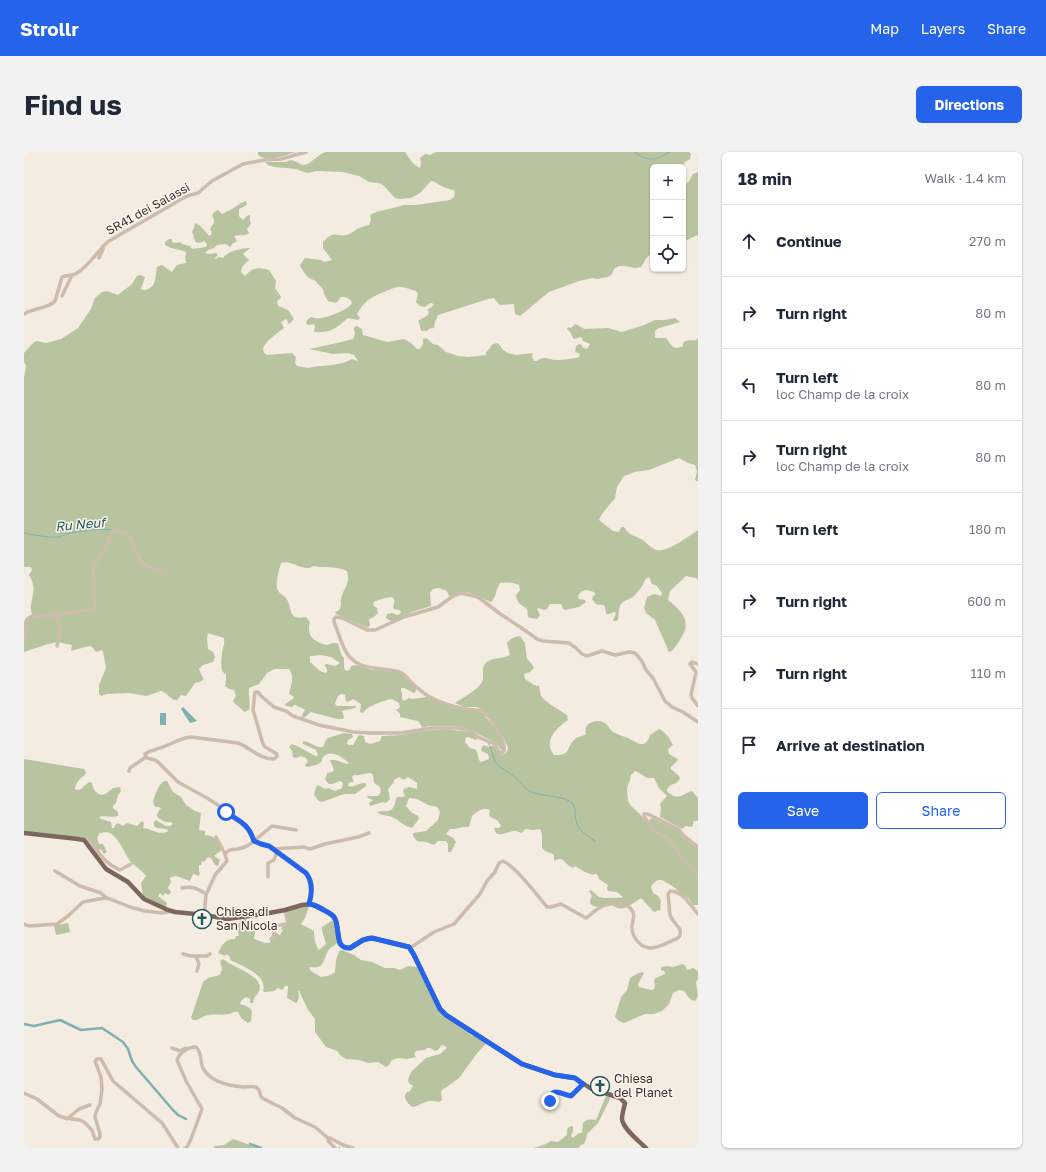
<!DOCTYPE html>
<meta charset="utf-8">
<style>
:root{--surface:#fff;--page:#f2f2f3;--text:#1f2937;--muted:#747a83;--line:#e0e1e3;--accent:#2563eb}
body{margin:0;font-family:"Golos Text",sans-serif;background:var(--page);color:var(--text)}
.controls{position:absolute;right:12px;top:12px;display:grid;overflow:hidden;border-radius:6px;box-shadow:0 1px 3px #0004}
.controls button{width:36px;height:36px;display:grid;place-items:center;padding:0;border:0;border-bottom:1px solid var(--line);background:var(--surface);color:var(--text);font:20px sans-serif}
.stop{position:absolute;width:12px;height:12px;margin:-9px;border:3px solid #2563eb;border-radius:50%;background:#fff}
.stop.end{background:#2563eb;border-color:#fff;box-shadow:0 1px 4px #0008}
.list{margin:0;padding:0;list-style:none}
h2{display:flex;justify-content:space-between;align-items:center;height:52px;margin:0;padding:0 16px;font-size:17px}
h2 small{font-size:13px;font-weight:400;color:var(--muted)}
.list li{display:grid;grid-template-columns:26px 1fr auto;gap:12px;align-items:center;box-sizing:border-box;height:72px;padding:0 16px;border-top:1px solid var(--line)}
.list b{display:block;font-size:15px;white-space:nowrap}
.list p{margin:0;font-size:13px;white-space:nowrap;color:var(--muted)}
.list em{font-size:13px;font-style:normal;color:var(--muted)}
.actions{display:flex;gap:8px;padding:12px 16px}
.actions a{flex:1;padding:9px 0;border:1px solid var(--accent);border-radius:6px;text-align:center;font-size:14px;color:var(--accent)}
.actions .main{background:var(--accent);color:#fff}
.icon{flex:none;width:22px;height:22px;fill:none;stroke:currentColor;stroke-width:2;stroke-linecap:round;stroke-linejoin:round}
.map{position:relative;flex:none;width:674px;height:996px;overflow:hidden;border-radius:6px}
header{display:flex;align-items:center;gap:24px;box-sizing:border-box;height:56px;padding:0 20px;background:var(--accent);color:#fff}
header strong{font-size:19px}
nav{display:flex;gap:22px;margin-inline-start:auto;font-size:14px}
.intro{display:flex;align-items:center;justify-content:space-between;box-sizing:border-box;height:96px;padding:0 24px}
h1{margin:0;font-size:28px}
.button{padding:10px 18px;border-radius:6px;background:var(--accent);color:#fff;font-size:14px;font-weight:700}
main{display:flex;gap:24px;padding:0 24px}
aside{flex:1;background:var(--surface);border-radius:6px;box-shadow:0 1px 3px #0004}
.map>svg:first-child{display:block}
.green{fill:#b8c4a0;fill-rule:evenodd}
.water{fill:#7fb0b2}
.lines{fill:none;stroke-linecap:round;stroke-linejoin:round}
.stream{stroke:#7fb0b2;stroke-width:1}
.canal{stroke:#7fb0b2;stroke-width:2.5}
.minor{stroke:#cdbbac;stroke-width:3.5}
.major{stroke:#7d675c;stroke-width:4.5}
.route{stroke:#2563eb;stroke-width:5}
.labels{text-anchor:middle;stroke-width:3;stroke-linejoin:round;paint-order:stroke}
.street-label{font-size:12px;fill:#3b302b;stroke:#fbf5ee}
.poi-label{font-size:12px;fill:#3b302b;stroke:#fbf5ee;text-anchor:start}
.water-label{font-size:13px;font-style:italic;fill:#1f5a5e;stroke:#fbf5ee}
</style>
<header>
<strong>Strollr</strong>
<nav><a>Map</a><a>Layers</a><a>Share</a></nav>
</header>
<div class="intro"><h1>Find us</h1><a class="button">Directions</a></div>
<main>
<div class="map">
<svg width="674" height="996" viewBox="0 0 674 996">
<rect width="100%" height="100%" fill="#f4ebe1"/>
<path class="green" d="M234 0H272C261 3 243 11 234 3Z
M302 0H381C386 7 388 12 396 16L397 11 396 6 401 2 406 3 412 0H665L667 2 666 7 661 10 658 15H629V102C622 103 621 110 617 115L611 116 601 114H595L590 117 588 122 584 125 573 127 568 126 555 129 525 140 496 164 491 162 490 152 476 153 473 150 470 146 464 147 414 163 411 170 410 176 405 177 403 179H398C395 176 397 172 394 169L404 163 405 160 403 158 410 153 408 151H406L401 155 396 154 392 150 394 142 392 139C387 138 382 135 377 135 373 134 368 137 365 138 349 144 341 148 333 162L336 166 334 168 324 166C312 176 308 181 290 180L291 174 290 172 284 173 282 171 283 168 287 165C290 166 294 167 297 166 305 165 324 158 328 151 326 146 322 145 317 145L312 151 304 149 300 142 299 137 293 131 292 129 285 126C283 125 276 115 276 113L281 106 297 108 300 110 308 108 299 96V90C312 76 313 87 325 82 328 81 330 79 333 77 337 75 341 74 345 73L347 68 346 63 352 60 369 56 380 53H392L426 48 430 45 431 39C428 38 426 37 422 36 416 34 413 30 407 29L396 41 387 46 376 47 371 46 360 34 355 31 345 30 335 24 319 20 293 19 283 21 272 17 251 15 244 13 241 10H262L267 8 273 10 278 13 284 12 297 2Z
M674 20V85L673 83 659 90V35L665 29 669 22Z
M222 49 223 52 221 54 215 57V64L219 68 223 64 226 63V69L227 72 223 77 225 81C220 85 215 82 210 84L213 89 208 92 207 94 206 95 202 92 193 93 190 96 184 98 181 101 184 102 192 101 194 103 191 106V107L195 105 199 106C205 98 216 97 225 96H226L219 102 225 108C221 112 217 115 217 120L221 124C229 115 234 115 245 118L252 129 251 136 257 145 256 147 253 149 254 154 264 158 270 167 265 172 262 167 257 170 260 176C254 181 230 196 243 203L268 201 272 205 271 211 273 214 285 216 288 215C301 213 316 214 328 207L334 209 330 203 324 201 309 202 285 197 309 192 329 187 331 182 330 177 331 174H333L338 177 339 183 363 190 380 187 387 191 393 197H396L399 192V187L402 186 409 192 414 193 422 200 434 204 445 205 462 203V200L466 196 467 194 469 192 474 191 479 198 484 201 492 203 509 201 508 204 510 209H513C521 203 523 208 532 208 539 208 549 207 555 205L556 202 551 200 552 194 555 192 558 193V195L563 197 566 192 559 189 558 186 556 185 551 187 549 186 547 181 543 177 544 175 547 176 551 172C555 173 557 176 561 177L584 176 598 180 620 173 631 168H641L651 166 656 170 635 176 631 179V185L633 186H642C648 193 648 199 659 194V191C663 187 667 189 672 188L674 186V330L671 328 673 319 671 313 664 311 655 306 625 318 611 320 600 324 593 335 591 346 578 362 575 368 589 379 595 380 597 375H600C606 384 607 382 617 387 622 390 627 396 632 398 643 401 665 384 674 378V428L672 426 662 424 646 439 644 448C668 467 666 476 648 499L645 500 631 468 622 461 620 456 623 445 630 442 637 444 638 441 633 434 628 432 625 425C620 427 621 430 618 434 617 436 612 442 610 444 606 448 601 447 597 452 594 457 595 463 594 468L591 469H589L592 461 590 460 585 462H582L581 454 579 453C572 452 573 454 568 447L569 444 571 443V441C565 437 556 437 554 445L555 447 561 448 562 450 555 455 541 458 539 457 537 452H526L523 457 520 458 515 456 513 457 516 463 515 465 513 467 507 466 504 465 503 457C496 452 493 451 492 443L496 438 495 433C491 430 481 430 476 431 472 437 472 447 467 450 457 447 449 439 437 440 432 441 429 443 425 444L423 439 415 436 409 437 406 441 407 454 388 460 368 469 363 467 362 465 363 462 368 461 373 463 376 462 377 460 375 458 370 457C368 452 373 449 368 445 365 445 353 448 350 450L349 453 353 456 354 461 350 465 345 467 346 473 344 476 312 462 311 460C314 459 315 459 316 456 318 453 316 450 317 447 319 436 327 432 323 419 314 415 305 415 296 415 293 415 292 414 290 414 286 415 287 416 284 416 274 416 266 408 257 411 255 418 252 429 253 436 254 441 258 442 261 445 270 454 261 469 282 465L286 470C282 484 290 490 303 493L309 491H314L317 502 320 506V515L321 518 324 519 326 517 327 514C332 512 337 514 342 516 352 520 365 517 376 521 380 523 388 532 392 536V539L390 541 380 536H377V539L378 541V547L380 549 385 546 388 547 403 545 457 560C465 567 481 588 479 598L478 599 472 591 442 576 430 574H405L398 576 396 571 394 569 376 565V562L372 558 376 555 375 551 368 547C361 548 343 554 339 561L336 560 337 552 329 547 324 550 322 549 321 543C314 539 313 547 311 552L313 554H332L331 556 318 559 320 565 319 567H313L287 560 281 565 278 566V563L281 558C278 555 275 556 272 553H270L268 555 262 554 261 552 270 546 269 544 265 542C267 533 271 525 265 517H250L243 521 235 532 225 536C224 544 227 550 225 558L220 560C217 555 212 554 209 549L212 544 210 538 205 537 201 534 202 528V523L198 519C197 513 197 508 198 502 198 496 201 494 200 486L184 481 183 486 184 497 189 500 191 505 189 510 179 513 175 517 177 522 180 527 176 530 171 531 162 544 157 543 153 548C146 548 144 541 137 539L122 544 106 541 83 542 77 544 75 542V533L82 516 79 500 78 498 72 500 68 495 65 494 47 499 48 493 34 490 24 492 0 500V471L1 467 8 462C3 449 16 441 5 423L8 418 7 415H0V226L2 214 0 210V201L10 190 13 189 22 191 37 187 54 176 67 157 71 146 78 140 83 139 94 143 108 132 113 124 116 123 121 125 117 137C121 139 122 138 126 136 133 132 131 122 133 115L138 113 148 120 153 113 162 111 161 105 162 103V100C155 97 147 97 141 93V90L145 87H148V90L151 91 156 90 158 92 166 94 168 97 182 95 183 92 180 89 176 91 172 90C169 87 170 83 168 80L170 76 171 71C177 73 181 79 185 84L187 83 188 80 186 78 187 75 190 71V68L188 64 190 60 194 58 198 62 208 57 217 51ZM297 503 307 505 316 511 311 514 303 512 300 513 303 517V520L301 521 296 519 286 510V504Z
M496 484 501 491 503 507 507 511 510 516 506 520 500 522 501 527 510 533 515 534C516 537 516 541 517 544 519 548 538 560 543 563L544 568C532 576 519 589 530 603 547 604 542 596 550 588 553 584 558 585 562 582 561 577 561 574 566 571 571 568 579 568 583 573 585 574 585 577 587 578 591 582 599 584 604 586 613 590 621 599 626 583L635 577C642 580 646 587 649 593L644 597 645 602 654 607 653 609 647 615V617L655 624 656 627 652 631 647 633 643 637V639C654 650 658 642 668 639L674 646V669H670L668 675 662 674 658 677 636 665 637 657 636 652 643 644 635 636 630 626C619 627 620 622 611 619L607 623 606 628 604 633 603 638 604 649 607 654 616 662 629 679 647 692 672 721 674 727V753H669L665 747 656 741 650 735 638 728H635L632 729 628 733 627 735 629 741 634 744 637 748C636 752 637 755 636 759L634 758 631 760 629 759 617 746C606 753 597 763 586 751 579 753 571 758 566 751V749L568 744 565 739 567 738C570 740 572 743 575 745 581 747 590 745 596 746L599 745 593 740 584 739 583 736 584 733 575 727 573 722H570L569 723 561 720 551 714 549 716C543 714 540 707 536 707 534 707 532 708 530 709V703C527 700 521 701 518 696V682L516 677 509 678 501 677 500 679 497 681C496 680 492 679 490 679 484 679 472 688 470 676H475L477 674 474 669 465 664 466 658C459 654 453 660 448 664L445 675H439L431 677H426L422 682 429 686 432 690 427 700H424V692L422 689H414L410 693 402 690 393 689 389 684V681L402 679 414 668 416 660 413 655C411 654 409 654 407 654 398 651 396 646 385 646L382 654 387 660 394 664 395 667 388 676C381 675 375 668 368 665 363 663 357 664 353 660 359 658 367 662 370 654 372 651 371 648 373 645H378L381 644 379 639 380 637 385 635 393 637V631L384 625 380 628 375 625 370 628V630L364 637 366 647 362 651 359 650 346 654 345 651 349 648 344 646 343 644H354L356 642C358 634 355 635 350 631L349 623 347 621C341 621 336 624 330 623L328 625 330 630H327L325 631 324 634C331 636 335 630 342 631V634L331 642H320L298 650 295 649 290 643 292 635 294 633 301 637 304 636 311 639 318 636 319 631 316 629 308 632H305L301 628 303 621 308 620 310 618 306 608H311L323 612 325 611C319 606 307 596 299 605 297 608 299 609 296 611 293 613 287 614 283 615L281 613 283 611 284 609 282 606 277 604 272 606 269 605 268 599 265 595 268 592C277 595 283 600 292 604L294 603 292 598 279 592V589C287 590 292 596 299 595L302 588 304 586 320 581 328 582 329 585 324 588 323 591 324 593H329L335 583 340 584 341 590 346 592 356 589 358 584 378 583 397 579 422 577 445 580 454 586 452 588 444 585H442L441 590 446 596 452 598 453 600 455 608 457 610 465 607 464 602 459 600 457 598 458 595 460 593 465 595 469 593C473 596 474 601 478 603 482 602 483 600 484 596L480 587 464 562 453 555H440L431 551C438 546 454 538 458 530 461 523 456 515 463 510 470 505 479 507 486 503L483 491C487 486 490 485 496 484Z
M0 607 60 617 62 620 61 623C56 626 51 632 51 637L54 638 57 637 65 630 68 631C69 639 76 647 84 640 86 639 88 637 89 636L96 635 97 639 94 643 92 651 89 654V656L94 660V664C88 666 79 663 75 665L77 667 87 670 88 676H90L91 673 94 671 99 674 103 671 113 674 118 669 120 671 119 676C129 677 132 683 143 680L144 678C139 675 134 678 130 674V670L132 668 142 674H146L149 672 147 670C141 671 138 668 133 665V662L137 656 135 655H131L129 650C131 643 134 633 140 629H143L149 640 157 645 162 653 171 659 177 661 175 678 181 679V683C192 684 193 689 198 698L190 704 196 708 194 714 191 713 187 706 184 705 180 710 178 709 177 713H175V720L176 721 175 724 169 722 166 729 152 724 147 725 146 727 147 730 144 736 147 740 145 743 141 741 139 744 136 741 134 744 143 751 142 755 119 744 117 731 122 724C118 718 113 716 108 711 101 704 94 681 82 680 80 680 78 681 76 681L73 686 75 692H79L83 700 80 702 77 697 74 699 65 687 62 686 0 680Z
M628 666 653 678 661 687 674 697V721C670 716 664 712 660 707 654 700 651 690 643 685 636 680 627 677 625 668Z
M281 754H285L281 766 277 772 290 779C290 785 291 793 295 798L302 792 298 778V775L309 768 310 769 314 790C311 794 306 795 304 799 299 808 301 817 287 815L285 816 287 819 297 825 303 824 308 822 311 820 312 808 315 799 318 798 330 803 337 808 348 810 361 816H370L376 818 384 814 393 815 411 850 444 880 448 884 450 882 463 891 454 900 435 926 417 939 418 948 415 950C402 946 401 952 388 955 383 951 376 942 386 939L389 934 385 931 384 928 387 920 402 906 416 902 423 896 421 894 418 893 416 895 414 898 411 899 406 896H403L401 898 392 899 390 902 392 905 383 907 374 906 368 908 365 913 362 915 354 910 344 911 335 908 322 907 317 904 313 899 311 898 302 895 291 880V867L284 858 275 839H274C275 843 276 848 272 851L263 846 264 836V834H261L258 838 254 836 250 839 241 840 239 839C244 823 218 814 206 808V805L202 802 201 804 194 801C198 793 201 787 211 787L212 784H215L214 779 211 778 210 773 216 771V768L222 766 225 775H232L230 787 241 791H246L247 788 250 787 251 780 256 783 259 778 257 777 259 774 264 773 263 759Z
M44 771 46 780 32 783 30 774Z
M199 807C210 817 251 826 230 846L229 851H226V847L222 845 217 849 216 852 222 854 227 857 228 860 227 869 224 871 217 866 214 860C210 859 209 861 205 862 197 864 190 861 181 864 177 865 174 869 169 868L167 866 179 830 184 826 196 823 198 817 196 809Z
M658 812 661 813 663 818 669 816 674 819V827L672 830 674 844 671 849 666 847 660 839 655 838 649 841 645 852 638 859 630 862H621L600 871 595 869 591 865 597 845 603 838 606 826 609 824 617 820 620 821 614 832 615 835 627 838 630 837 631 834 630 828 632 826 641 822 640 819 637 818V815L643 814 649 815Z
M583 944H585L586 947 574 971 563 982 562 987 560 992 557 993 554 996H510L522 992 527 989 534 990 543 983C543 979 542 974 549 974V979L547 984 549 986 555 981H558L559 971C566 966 564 968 571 968L573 966 581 946Z
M209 987 212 988 234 996H189L191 994 200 993Z"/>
<path class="water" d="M159 555 173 569 166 571 157 557Z
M136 561H142V573H136Z"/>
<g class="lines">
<path class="stream" d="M611 0C625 11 631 8 646 0
M0 381C10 383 25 386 35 385 38 384 41 382 44 382 55 379 77 376 88 378
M464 591C469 598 468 605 472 611 477 617 484 619 489 624 495 628 499 635 505 639 516 645 542 643 549 652 551 654 551 658 551 661 552 677 558 680 571 689
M315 995 316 996"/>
<path class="canal" d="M0 872 10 874 36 868 57 878 78 876 99 890 104 897 108 909 112 915 148 957 154 963 162 967
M226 992 237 996"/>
<path class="minor" d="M75 106 79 97V94
M38 144 48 123
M0 162C9 156 24 157 31 149L38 125C43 123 49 124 53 121 66 113 73 99 85 89L163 44 174 41 188 29 219 12 240 8 257 7 282 0
M31 463 35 471 36 480 33 494
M0 491C2 483 0 470 6 465L31 463 71 457 69 415 82 395 89 379 92 378 103 382 106 386 118 411 125 415 131 416 141 422
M674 512 668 510 666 512 672 520 667 543 668 546 674 554
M105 619 106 616 122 605
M272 678 248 674 230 689 226 678 219 671 202 661 194 653 183 646 154 630 134 610 131 608 123 606 121 602C125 599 131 598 136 596 147 593 155 586 167 585L214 591C227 596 235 607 250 607L253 604V602L241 595 239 592 230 561 229 558 231 540H234L237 544 250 555 262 559 269 564 295 573 329 580 347 581H377L408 576H433L444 578 456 586 471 592 475 600 478 601 480 599C481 592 478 586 474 579 471 574 468 568 464 564 457 557 450 558 441 557 430 555 417 551 406 545 399 541 393 536 387 530 383 526 381 522 376 520 361 515 342 519 329 508 319 501 315 481 310 470V467L312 465 318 466 343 478H351L380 465 414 455 429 444 437 441 454 445 475 461 502 479 513 487 519 489 545 491 552 496 558 502 563 504 578 499 591 503 605 500 611 501 618 509 622 518 629 526 641 549 648 555 659 560 674 570
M192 685 201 702
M60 688 66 689C76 702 80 711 96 718L107 712
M674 695 660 684 654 677 624 662H620V664L627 676 647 690 659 708 667 713 674 723
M250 697 280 695 286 697 301 692 334 685 345 681
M31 719 56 734 77 741 83 746
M244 725V711L250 708 253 700
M158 736C168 734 173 736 182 742
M180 763 182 743 191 723 203 709 201 702C206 696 208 698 214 697 219 696 226 693 230 689L237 693 245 694 282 721C289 730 288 742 285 752
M0 772 5 774 33 772 44 764 59 750 81 746 86 747 106 755 121 759 138 761 147 759
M247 787 249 785 252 774 262 772 264 771 261 758
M386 796 410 780 430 772 436 765 456 742 463 729 471 720 475 711 479 709C493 716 512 742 523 755H527L537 752 562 766C567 763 570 759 575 756 584 751 603 747 609 760 611 764 608 770 608 775 608 786 617 796 627 796 635 796 647 789 654 786 662 777 648 771 646 763 645 756 645 749 644 742L646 739C660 740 666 753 674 762
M159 802 167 804H183L186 802
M172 804 175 812 173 819
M148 896 156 899 162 896
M0 941 13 947 35 964 41 966 56 968 60 970 68 978 71 987H74L76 985V982L71 965 72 960 76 952 78 937 77 925 71 909 73 907H77L89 929 138 971 154 996
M526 949C527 933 538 943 547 943L559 932
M43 967 55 957 66 953
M161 996 163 995 167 987 178 957 162 929 153 908C156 900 164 895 172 895 179 901 175 911 180 918 188 930 206 934 220 935 224 935 228 934 232 935L235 938 237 945 240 947 258 956 271 966 291 975 305 987
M311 996 304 989 306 986 319 993 329 996"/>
<path class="major" d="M0 681 54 687 60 688 82 717 104 730 120 747 144 758 151 760 181 763 203 767 240 762 261 758 278 753 287 752 305 761 310 765 312 769 316 792 320 795 326 796 339 788 344 786H348L385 795 390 803 416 857 422 863 498 912 531 923 551 926 566 936 596 946 601 951C600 956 598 962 598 967 599 977 615 989 622 996"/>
</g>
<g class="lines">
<path class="route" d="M202 660C216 670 224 671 230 689L237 692 245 694 282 721C289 730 288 742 285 752 290 752 295 755 300 758 303 760 308 762 310 765 317 774 309 797 326 796L339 788 348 786 385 795 390 803 416 857 422 863 498 912 531 923 551 926 559 932 547 944C538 943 527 933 526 949"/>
</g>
<defs>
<symbol id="church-ring" viewBox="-11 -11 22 22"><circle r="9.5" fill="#fbf5ee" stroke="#1f5a5e" stroke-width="1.5"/><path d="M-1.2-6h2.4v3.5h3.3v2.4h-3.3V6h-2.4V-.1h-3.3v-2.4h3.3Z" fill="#1f5a5e"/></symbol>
</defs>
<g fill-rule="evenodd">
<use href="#church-ring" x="167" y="756" width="22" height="22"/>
<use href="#church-ring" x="565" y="923" width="22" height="22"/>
</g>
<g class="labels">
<g class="street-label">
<text transform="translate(124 57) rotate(-29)" y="4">SR41 dei Salassi</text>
</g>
<g class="poi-label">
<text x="192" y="764">Chiesa di<tspan x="192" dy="14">San Nicola</tspan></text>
<text x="590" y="931">Chiesa<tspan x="590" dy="14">del Planet</tspan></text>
</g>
<g class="water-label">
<text transform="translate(56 372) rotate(-5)" y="5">Ru Neuf</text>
</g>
</g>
</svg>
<div class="controls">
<button>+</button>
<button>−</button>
<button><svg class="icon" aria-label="locate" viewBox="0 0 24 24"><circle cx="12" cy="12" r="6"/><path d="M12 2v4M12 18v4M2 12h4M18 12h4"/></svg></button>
</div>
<div class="stop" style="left:202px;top:660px"></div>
<div class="stop end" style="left:526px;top:949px"></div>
</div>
<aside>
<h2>18 min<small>Walk · 1.4 km</small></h2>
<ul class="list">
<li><svg class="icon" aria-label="ahead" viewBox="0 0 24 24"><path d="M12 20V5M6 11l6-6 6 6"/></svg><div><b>Continue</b></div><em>270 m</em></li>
<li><svg class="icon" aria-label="right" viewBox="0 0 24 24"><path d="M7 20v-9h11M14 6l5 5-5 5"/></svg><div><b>Turn right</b></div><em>80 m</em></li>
<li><svg class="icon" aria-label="left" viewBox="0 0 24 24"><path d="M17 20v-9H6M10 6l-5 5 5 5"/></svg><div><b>Turn left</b><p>loc Champ de la croix</p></div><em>80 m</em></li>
<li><svg class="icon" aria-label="right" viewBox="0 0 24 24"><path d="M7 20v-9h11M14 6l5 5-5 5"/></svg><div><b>Turn right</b><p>loc Champ de la croix</p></div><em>80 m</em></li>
<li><svg class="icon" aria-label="left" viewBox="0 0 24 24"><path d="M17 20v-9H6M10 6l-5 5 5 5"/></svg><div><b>Turn left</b></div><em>180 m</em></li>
<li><svg class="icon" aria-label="right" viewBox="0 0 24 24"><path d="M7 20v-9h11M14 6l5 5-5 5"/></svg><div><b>Turn right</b></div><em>600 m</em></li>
<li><svg class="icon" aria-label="right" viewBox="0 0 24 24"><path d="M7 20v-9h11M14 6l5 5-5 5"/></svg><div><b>Turn right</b></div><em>110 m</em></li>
<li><svg class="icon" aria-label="arrive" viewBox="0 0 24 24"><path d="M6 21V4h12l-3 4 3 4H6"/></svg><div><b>Arrive at destination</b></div></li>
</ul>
<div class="actions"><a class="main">Save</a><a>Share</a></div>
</aside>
</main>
